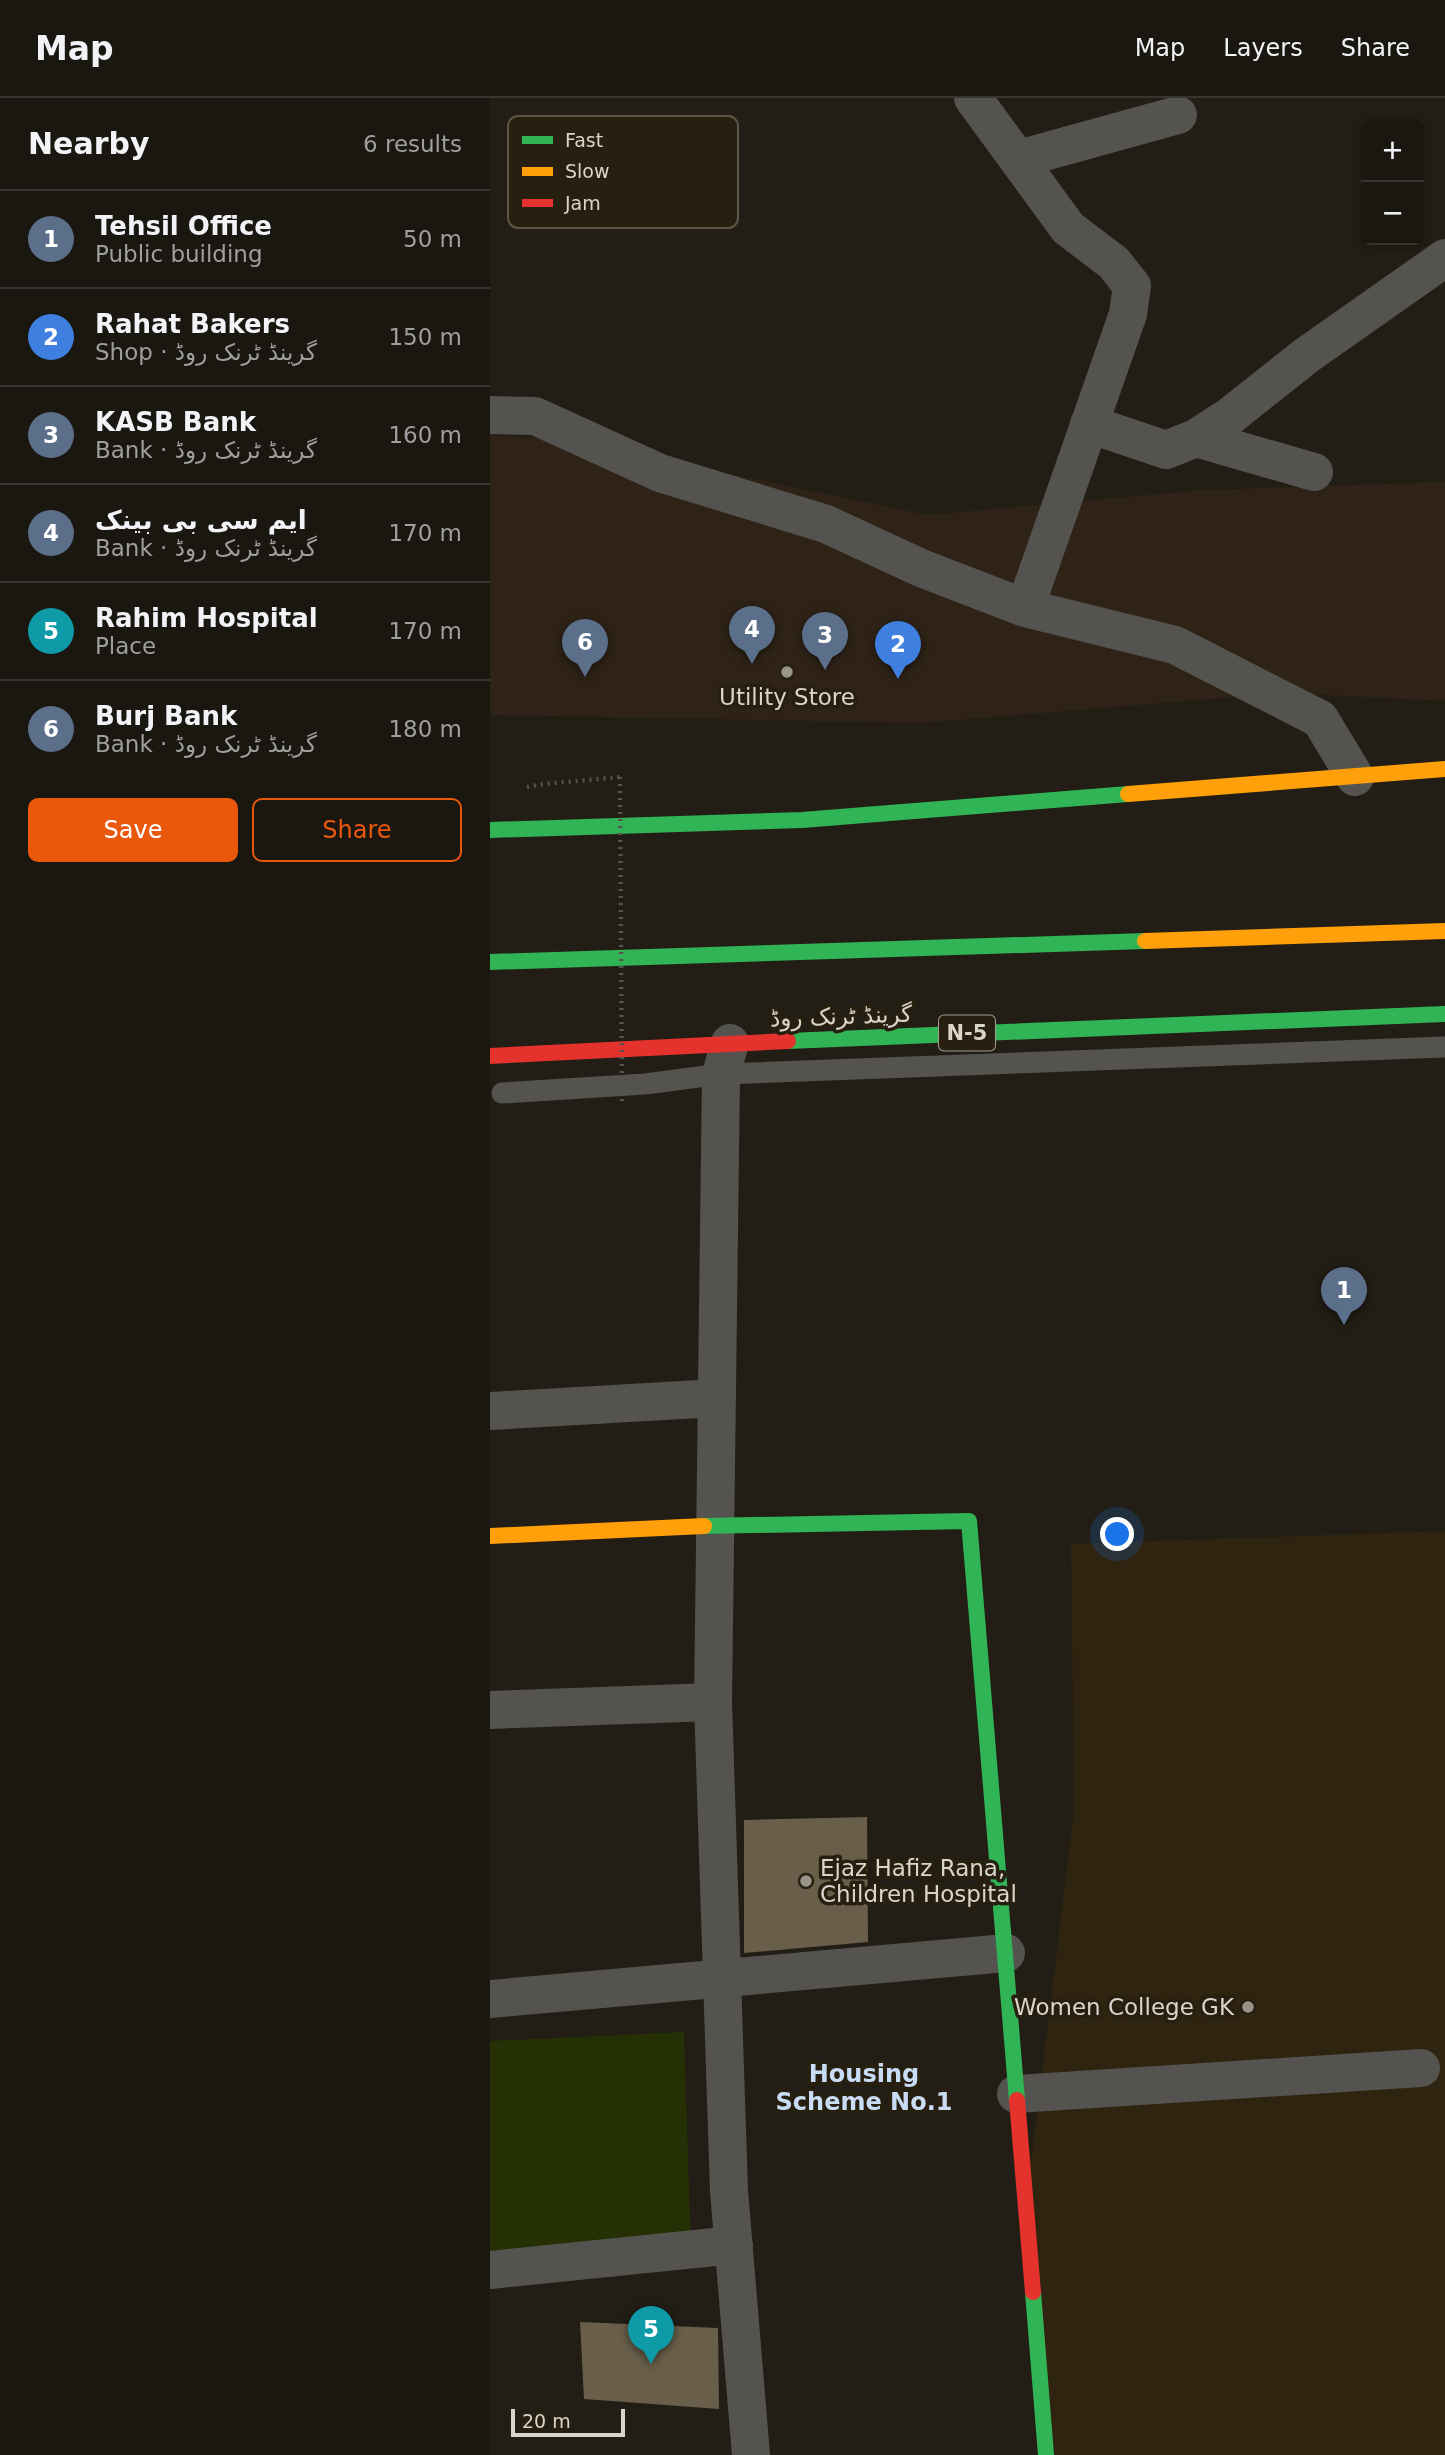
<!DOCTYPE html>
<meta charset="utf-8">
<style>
:root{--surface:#1a1610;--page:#231f19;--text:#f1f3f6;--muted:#9f9f9f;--line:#383530;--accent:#ea580c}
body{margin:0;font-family:"DejaVu Sans",Cairo,sans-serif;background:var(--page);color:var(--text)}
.controls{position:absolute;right:21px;top:21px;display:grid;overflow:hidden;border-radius:10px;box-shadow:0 4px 10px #0003}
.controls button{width:63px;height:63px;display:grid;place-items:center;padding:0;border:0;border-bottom:2px solid var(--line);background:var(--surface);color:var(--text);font:35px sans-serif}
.scale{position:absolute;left:21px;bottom:18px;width:114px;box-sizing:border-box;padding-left:7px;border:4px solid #dad5cb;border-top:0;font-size:19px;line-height:24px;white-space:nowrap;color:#dad5cb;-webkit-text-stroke:5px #271f10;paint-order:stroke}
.you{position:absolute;left:628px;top:1437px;width:24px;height:24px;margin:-18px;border:5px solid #fff;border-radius:50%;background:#1a73e8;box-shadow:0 0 0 10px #1a73e833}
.badge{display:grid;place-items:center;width:46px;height:46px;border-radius:50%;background:var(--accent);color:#fff;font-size:23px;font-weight:700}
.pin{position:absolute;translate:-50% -58px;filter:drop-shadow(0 2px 4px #0008)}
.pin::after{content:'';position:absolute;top:37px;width:24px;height:21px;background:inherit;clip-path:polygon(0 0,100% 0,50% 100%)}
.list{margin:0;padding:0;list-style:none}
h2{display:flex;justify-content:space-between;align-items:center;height:91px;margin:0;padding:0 28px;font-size:30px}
h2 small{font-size:23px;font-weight:400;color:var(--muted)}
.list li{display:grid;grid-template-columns:46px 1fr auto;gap:21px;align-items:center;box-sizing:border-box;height:98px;padding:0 28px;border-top:2px solid var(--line)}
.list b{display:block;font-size:26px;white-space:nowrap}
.list p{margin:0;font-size:23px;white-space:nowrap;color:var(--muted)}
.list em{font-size:23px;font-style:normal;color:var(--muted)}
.actions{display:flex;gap:14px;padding:21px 28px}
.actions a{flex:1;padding:16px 0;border:2px solid var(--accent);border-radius:10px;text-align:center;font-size:24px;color:var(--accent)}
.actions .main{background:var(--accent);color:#fff}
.map{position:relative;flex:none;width:955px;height:2357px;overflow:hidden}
header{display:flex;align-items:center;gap:42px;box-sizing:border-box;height:98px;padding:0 35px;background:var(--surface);border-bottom:2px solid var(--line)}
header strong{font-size:33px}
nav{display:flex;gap:38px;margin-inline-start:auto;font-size:24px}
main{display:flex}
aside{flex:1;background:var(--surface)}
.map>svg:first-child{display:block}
.commercial{fill:#2f2317}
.built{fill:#2f2410}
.green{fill:#253004}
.building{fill:#685e49}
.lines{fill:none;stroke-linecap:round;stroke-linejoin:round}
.path{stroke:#565450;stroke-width:4.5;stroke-dasharray:2 5;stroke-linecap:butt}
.lane{stroke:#54534f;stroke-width:21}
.street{stroke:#54534f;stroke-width:38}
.fast{stroke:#30b455;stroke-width:16}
.slow{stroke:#ff9f0a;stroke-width:16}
.jam{stroke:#e5322d;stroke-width:16}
.path-bridge{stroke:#565450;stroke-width:4.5;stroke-dasharray:2 5;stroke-linecap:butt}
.poi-dot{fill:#9a958b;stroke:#271f10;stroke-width:2.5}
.labels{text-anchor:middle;stroke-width:7;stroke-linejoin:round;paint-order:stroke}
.shield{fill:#271f10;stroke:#a49e93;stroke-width:2}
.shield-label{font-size:21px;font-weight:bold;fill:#dad5cb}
.poi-label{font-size:23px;fill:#dad5cb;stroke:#271f10}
.street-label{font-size:23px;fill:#dad5cb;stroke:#271f10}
.neighbourhood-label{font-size:24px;font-weight:bold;fill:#c9dcf5;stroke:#271f10}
.key{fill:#271f10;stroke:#5d5648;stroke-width:2}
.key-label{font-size:19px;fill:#dad5cb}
</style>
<header>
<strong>Map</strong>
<nav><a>Map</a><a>Layers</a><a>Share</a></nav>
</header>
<main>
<aside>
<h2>Nearby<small>6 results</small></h2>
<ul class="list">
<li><span class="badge" style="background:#5c6f8a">1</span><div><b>Tehsil Office</b><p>Public building</p></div><em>50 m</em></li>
<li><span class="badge" style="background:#3f7fe0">2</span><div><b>Rahat Bakers</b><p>Shop · گرینڈ ٹرنک روڈ</p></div><em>150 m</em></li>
<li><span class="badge" style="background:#5c6f8a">3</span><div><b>KASB Bank</b><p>Bank · گرینڈ ٹرنک روڈ</p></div><em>160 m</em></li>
<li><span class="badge" style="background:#5c6f8a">4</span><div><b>ایم سی بی بینک</b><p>Bank · گرینڈ ٹرنک روڈ</p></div><em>170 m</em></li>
<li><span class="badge" style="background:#0f9aa8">5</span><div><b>Rahim Hospital</b><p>Place</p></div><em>170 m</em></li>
<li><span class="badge" style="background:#5c6f8a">6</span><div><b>Burj Bank</b><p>Bank · گرینڈ ٹرنک روڈ</p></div><em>180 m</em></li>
</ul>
<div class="actions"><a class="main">Save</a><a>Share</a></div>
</aside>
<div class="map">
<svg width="955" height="2357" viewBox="0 0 955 2357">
<rect width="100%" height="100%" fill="#221e15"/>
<path class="commercial" d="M0 337 78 342 437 417 714 392 955 384V603L794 595 432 625 0 617Z"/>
<path class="built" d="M955 1433V2357H554L536 2104 584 1714 581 1446Z"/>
<path class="green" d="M194 1934 201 2151 0 2154V1943Z"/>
<path class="building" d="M377 1719 378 1844 254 1855V1722Z
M90 2224 228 2230 229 2311 94 2301Z"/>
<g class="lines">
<path class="path" d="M37 689 53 686 130 679"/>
<path class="lane" d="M12 995 155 986 231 976 955 949"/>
<path class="street" d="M483 0 578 130 624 165 642 188 638 216 535 510
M529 61 688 17
M0 317 45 318 170 375 336 426 431 470 535 510 685 547 830 621 865 679
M599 326 676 352 706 340 740 318 817 257 955 160
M706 340 824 374
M240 945 231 976 223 1604 239 2093 261 2357
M0 1313 227 1300
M0 1612 223 1604
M0 1901 516 1855
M526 1996 931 1970
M0 2172 244 2147"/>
<path class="fast" d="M0 732 312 722 638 696
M0 864 655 843
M298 943 955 916
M214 1428 479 1423 527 2002
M543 2194 556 2357"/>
<path class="slow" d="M638 696 955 671
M655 843 955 833
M0 1438 214 1428"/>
<path class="jam" d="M0 958 298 943
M527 2002 543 2194"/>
<path class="path-bridge" d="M130 679 132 1006"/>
</g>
<g class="poi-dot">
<circle cx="297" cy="574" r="7"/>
<circle cx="316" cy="1783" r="7"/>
<circle cx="758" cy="1909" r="7"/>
</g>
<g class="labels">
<rect class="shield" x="449" y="917.5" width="56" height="35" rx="5"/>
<g class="shield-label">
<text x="477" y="942">N-5</text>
</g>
<g class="poi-label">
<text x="297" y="607">Utility Store</text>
<text x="330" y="1778" text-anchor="start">Ejaz Hafiz Rana,<tspan x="330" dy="26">Children Hospital</tspan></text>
<text x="744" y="1917" text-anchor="end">Women College GK</text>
</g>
<g class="street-label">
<text transform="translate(351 918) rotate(-2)" y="8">گرینڈ ٹرنک روڈ</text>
</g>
<g class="neighbourhood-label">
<text x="374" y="1984">Housing<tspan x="374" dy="28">Scheme No.1</tspan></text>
</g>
</g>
<rect x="18" y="18" width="230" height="112" rx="10" class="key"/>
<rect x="32" y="38" width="31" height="8" fill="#30b455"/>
<rect x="32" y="69" width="31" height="9" fill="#ff9f0a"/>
<rect x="32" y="101" width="31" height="8" fill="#e5322d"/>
<g class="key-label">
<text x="75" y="49">Fast</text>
<text x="75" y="80">Slow</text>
<text x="75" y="112">Jam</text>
</g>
</svg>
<div class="controls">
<button>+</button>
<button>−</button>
</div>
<div class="scale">20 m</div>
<div class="you"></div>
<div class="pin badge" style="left:854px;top:1227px;background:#5c6f8a">1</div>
<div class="pin badge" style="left:408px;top:581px;background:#3f7fe0">2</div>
<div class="pin badge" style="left:335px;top:572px;background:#5c6f8a">3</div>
<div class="pin badge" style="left:262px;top:566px;background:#5c6f8a">4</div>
<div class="pin badge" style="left:161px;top:2266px;background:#0f9aa8">5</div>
<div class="pin badge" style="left:95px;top:579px;background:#5c6f8a">6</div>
</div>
</main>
